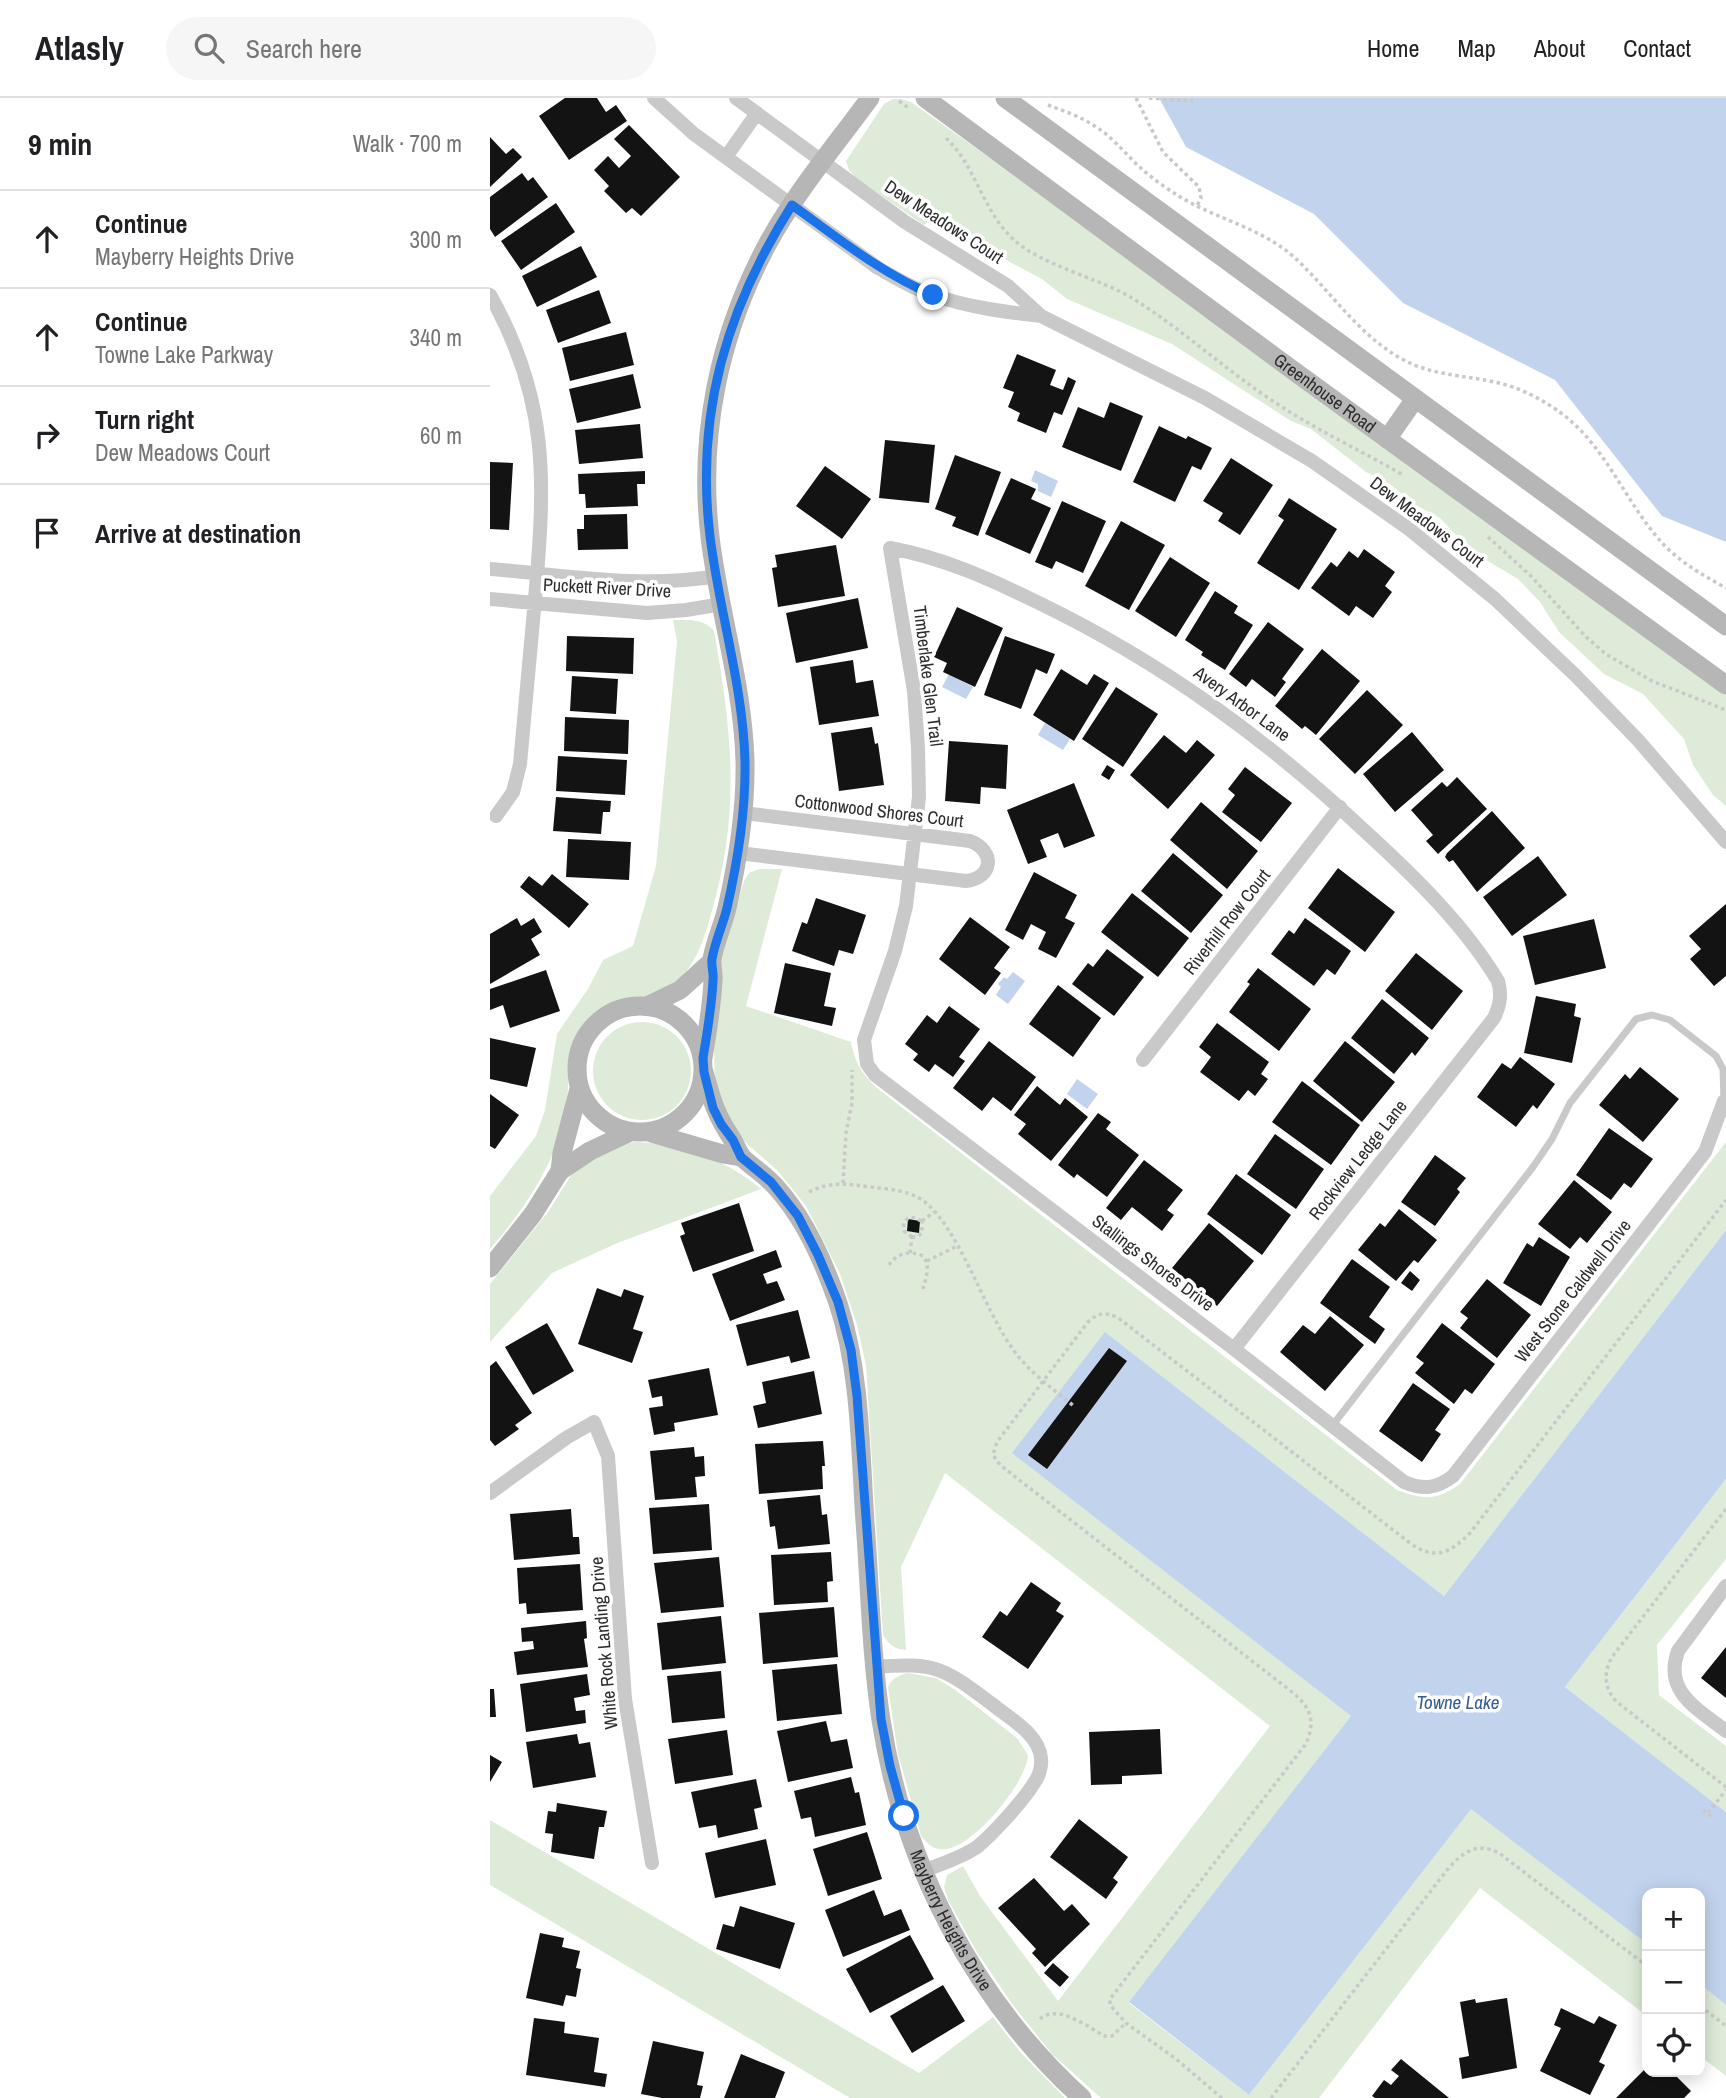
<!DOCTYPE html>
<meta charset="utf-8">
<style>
:root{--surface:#fff;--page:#f6f6f6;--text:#202124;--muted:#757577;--line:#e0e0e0}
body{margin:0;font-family:"Archivo Narrow",sans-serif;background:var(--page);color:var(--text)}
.controls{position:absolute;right:21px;bottom:21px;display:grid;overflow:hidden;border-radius:14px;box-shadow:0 4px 18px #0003}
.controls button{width:63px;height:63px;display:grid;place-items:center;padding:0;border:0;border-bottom:2px solid var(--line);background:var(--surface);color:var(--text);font:35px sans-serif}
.stop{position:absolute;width:21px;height:21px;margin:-16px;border:5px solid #1a73e8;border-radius:50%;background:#fff}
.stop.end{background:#1a73e8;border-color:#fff;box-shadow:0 2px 7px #0008}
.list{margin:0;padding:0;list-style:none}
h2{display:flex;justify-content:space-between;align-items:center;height:91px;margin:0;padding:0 28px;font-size:30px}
h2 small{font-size:23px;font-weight:400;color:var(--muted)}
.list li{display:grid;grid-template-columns:46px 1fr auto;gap:21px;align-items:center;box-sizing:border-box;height:98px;padding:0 28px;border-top:2px solid var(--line)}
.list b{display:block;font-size:26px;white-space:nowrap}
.list p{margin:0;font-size:23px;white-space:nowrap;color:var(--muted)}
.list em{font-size:23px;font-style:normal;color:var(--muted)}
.icon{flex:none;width:38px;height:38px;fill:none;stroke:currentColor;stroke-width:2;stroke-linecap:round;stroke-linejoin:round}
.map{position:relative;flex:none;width:1236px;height:2000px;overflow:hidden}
header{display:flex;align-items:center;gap:42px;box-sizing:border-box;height:98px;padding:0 35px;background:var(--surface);border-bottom:2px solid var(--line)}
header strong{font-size:33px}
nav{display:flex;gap:38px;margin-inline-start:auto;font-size:24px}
.search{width:490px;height:63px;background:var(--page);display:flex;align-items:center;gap:18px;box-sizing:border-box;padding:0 24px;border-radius:38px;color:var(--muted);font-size:26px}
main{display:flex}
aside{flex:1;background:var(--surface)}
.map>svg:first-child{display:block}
.green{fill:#deebd8}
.water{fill:#c2d4ed}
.building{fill:#131313}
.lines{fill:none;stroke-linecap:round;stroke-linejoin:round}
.path{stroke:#c9c9c9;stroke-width:3.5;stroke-dasharray:3.5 3.5;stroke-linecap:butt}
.lane{stroke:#c9c9c9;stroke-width:7}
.street{stroke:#c9c9c9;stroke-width:14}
.secondary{stroke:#b6b6b6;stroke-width:19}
.route{stroke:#1a73e8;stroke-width:9}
.labels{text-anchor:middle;stroke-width:7;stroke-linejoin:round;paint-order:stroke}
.street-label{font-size:18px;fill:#2c2c2c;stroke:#fff}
.water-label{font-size:19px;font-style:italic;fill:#355c93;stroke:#fff}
</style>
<header>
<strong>Atlasly</strong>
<div class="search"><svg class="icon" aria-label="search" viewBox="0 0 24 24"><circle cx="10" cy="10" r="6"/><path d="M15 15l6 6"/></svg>Search here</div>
<nav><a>Home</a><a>Map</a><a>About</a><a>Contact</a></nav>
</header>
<main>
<aside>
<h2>9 min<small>Walk · 700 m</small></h2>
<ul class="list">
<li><svg class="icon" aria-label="ahead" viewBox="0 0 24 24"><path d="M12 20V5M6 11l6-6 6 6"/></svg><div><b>Continue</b><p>Mayberry Heights Drive</p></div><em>300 m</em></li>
<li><svg class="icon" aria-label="ahead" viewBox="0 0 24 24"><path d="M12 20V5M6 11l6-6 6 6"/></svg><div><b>Continue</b><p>Towne Lake Parkway</p></div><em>340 m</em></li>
<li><svg class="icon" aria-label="right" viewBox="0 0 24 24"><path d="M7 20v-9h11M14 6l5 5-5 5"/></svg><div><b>Turn right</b><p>Dew Meadows Court</p></div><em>60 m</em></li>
<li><svg class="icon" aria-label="arrive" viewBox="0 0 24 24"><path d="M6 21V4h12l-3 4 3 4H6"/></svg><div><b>Arrive at destination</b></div></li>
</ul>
</aside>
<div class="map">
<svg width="1236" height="2000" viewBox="0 0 1236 2000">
<rect width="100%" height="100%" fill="#fff"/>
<path class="green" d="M403 1H411L421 4 490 53 1236 597V708L1223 697 1203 667 1194 641 1153 596 1114 576 1069 534 1050 504 1028 481 981 453 950 420 922 405 900 386 876 374 821 331 801 323 682 246 577 201 552 181 440 122 434 127 366 80 359 72 356 63 394 6Z
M183 522C198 522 214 520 224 533 242 634 251 715 221 816 215 839 207 864 189 881 157 910 116 893 90 936 76 958 80 988 76 1013 66 1065 34 1112 0 1151V1098L46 1038 55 1012 67 936 98 891 113 862 143 848 166 768 187 543Z
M269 771H292L256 908 361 944C365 965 372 976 387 990L907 1392C934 1402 946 1403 970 1386L1236 1044V1132L954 1498 616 1235 523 1355 861 1618 639 1905 759 1997 981 1710 1157 1846V1918L990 1790 829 2000H611L562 1956 522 1906 485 1851 458 1802 454 1789 457 1777 473 1768 490 1798 568 1903 780 1628 455 1375 411 1469 416 1552C405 1551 399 1547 393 1537L376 1267 367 1227 350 1176 316 1108 287 1072 247 1037 225 994 224 947 231 861 254 783 259 775Z
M103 973a49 49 0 1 1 98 0a49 49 0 1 1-98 0Z
M145 1044C191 1046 236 1061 271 1091L125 1146 62 1175 0 1244V1186L58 1114 85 1071 126 1047Z
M1236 1381V1461L1167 1547 1169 1597 1236 1648V1714L1075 1589Z
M418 1575 446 1580 464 1591 527 1640 538 1657C538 1683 478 1758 448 1751 440 1749 436 1744 431 1738L408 1656 398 1589C402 1580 409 1577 418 1575Z
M0 1722 429 1975 503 1919 532 1956 575 2000H360L0 1787Z
M1210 1886 1236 1907V1978L1210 1958Z"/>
<path class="water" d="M669 0H1236V444L1172 418 1065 282 913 205 824 116 696 49Z
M545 372 568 383 561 399 548 393V386L541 383Z
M459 576 483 589 476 601 452 589Z
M555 625 580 641 573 652 548 637Z
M523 874 535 883 518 906 506 897 511 889 508 886 514 879 517 881Z
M587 981 608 996 597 1011 577 996Z
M1236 1132V1381L1075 1589 1236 1714V1907L1210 1886V1795H1157V1846L981 1711 759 1997 639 1904 861 1618 522 1355 615 1234 954 1498Z"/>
<path class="building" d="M75 0H107L116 14 126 7 137 23 79 62 49 18Z
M139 27 190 79 151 118 142 110 136 115 114 93 119 88 104 72 118 58 129 70 141 58 124 41Z
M0 39 16 56 23 50 32 59 0 89Z
M32 75 38 83 43 79 58 99 5 139 0 131V99Z
M66 105 85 134 31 172 11 143Z
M91 148 107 179 47 209 32 178Z
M109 192 121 225 68 245 56 212Z
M136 234 144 267 80 283 72 250Z
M527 256 566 272 560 287 573 292 578 279 586 283 572 317 564 314 556 335 527 323 530 315 518 309 524 294 513 290Z
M143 276 151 310 87 325 79 291Z
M620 304 653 318 631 373 572 349 588 309 614 320Z
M150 326 153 360 89 366 85 332Z
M669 328 696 341 698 338 722 350 711 372 702 368 685 404 643 384Z
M395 342 445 347 439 405 389 400Z
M465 357 511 374 488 438 462 428 466 419 445 411Z
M741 360 783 387 750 437 728 423 733 415 713 403Z
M0 364 23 365 19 432 0 431Z
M335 368 381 401 352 441 306 408Z
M155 373V386H147L148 408 96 410 95 396H89L88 376Z
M521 380 546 391 541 401 561 410 540 456 495 436Z
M799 400 847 431 809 492 767 465 794 422 788 418Z
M572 403 616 423 593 475 566 463 562 471 545 464Z
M137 416 138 451 88 452 87 431H94V417Z
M631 423 675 447 639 512 595 488Z
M346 447 355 498 288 509 282 470 287 469 285 457Z
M874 451 905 474 895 488 902 494 883 520 866 508 859 518 821 490 841 464 847 469 859 453 868 460Z
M680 459 720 485 686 539 645 513Z
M725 493 748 508 744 515 763 527 735 572 711 557 713 554 695 542Z
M368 500 378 550 306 565 296 515Z
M467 509 513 530 485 589 453 574 457 565 444 559Z
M778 524 814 551 792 581 796 584 785 599 762 581 756 589 739 576Z
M77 538 144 540 143 576 76 573Z
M515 538 565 556 557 576 546 571 531 611 494 597Z
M832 551 870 583 826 637 815 628 812 631 785 608Z
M363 562 366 585 383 582 389 618 329 627 320 569Z
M571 571 597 587 604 576 619 585 584 643 543 617Z
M82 578 128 581 126 616 80 613Z
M626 589 668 616 633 669 592 641Z
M877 592 913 627 865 676 829 641Z
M75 619 139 622 138 656 74 653Z
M382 629 385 646 388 645 394 687 349 693 341 635Z
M922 634 954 672 905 714 873 676Z
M674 637 696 655 707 642 725 657 678 711 640 677Z
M459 643 518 647 516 691 491 689 490 706 455 703Z
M68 658 137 662 135 697 66 693Z
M617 667 625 672 619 682 611 677Z
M755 669 802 705 771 744 732 714 745 697 738 691Z
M967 679 997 711 948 756 936 743 943 737 921 712 952 684 957 689Z
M584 685 605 738 574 750 568 735 550 742 557 759 538 766 517 712Z
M66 699 121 703 120 714H113L111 736 63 733Z
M711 704 768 753 737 791 680 742Z
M1002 713 1035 750 987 794 963 762 959 764 955 759 957 755Z
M78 741 141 744 139 782 76 779Z
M683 755 733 797 701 835 651 793Z
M1048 758 1077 797 1022 838 993 799Z
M848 770 905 814 875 854 818 810Z
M544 774 587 797 575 820 585 825 566 860 548 851 556 834 541 826 533 842 515 832Z
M62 776 99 806 79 830 30 789 39 778 52 788Z
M642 795 699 840 668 879 611 834Z
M326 800 376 817 363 856 349 852 344 868 302 853 312 824 317 826Z
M1236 806V878L1224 888 1200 861 1211 851 1199 838Z
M480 819 520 849 504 870 511 875 495 897 449 861Z
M27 820 31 828 44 820 52 834 41 841 50 857 0 886V836Z
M815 820 861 853 845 877 837 871 824 888 781 856 799 832 804 836Z
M1104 821 1116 870 1045 887 1033 838Z
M617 851 654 879 624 918 582 886 598 865 603 869Z
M926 855 973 893 942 932 895 893Z
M295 865 341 875 334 908 346 910 342 928 284 915Z
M768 870 821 911 789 953 739 914 760 886 757 884Z
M56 872 70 913 20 930 13 907 0 912V891Z
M568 887 611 920 583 959 539 926Z
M1046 898 1086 906 1084 918 1091 920 1082 965 1034 955Z
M892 901 939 940 925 958 922 954 904 976 861 940Z
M459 908 490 931 469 959 475 963 463 979 445 966 439 974 423 962 428 956 415 946 437 917 447 925Z
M727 925 779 964 771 976 778 981 765 998 758 992 749 1003 710 974 721 959 709 949Z
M0 940 46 950 37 989 0 981Z
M499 943 546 979 521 1013 503 999 492 1013 463 990Z
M855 943 905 984 872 1024 823 983Z
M1030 959 1065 986 1047 1011 1043 1007 1026 1029 987 999 1012 965 1021 971Z
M1150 969 1189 1001 1153 1044 1109 1007 1135 976 1140 981Z
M812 983 870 1027 841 1067 782 1024Z
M547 988 570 1007 575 1000 598 1019 561 1063 528 1036 536 1026 524 1017Z
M0 996 29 1017 5 1051 0 1048Z
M608 1015 621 1024 616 1031 649 1057 617 1099 587 1076 584 1080 568 1067Z
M1119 1030 1163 1061 1141 1090 1134 1085 1121 1102 1086 1077Z
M785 1036 834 1071 806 1111 757 1076Z
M945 1057 976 1080 967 1091 970 1094 945 1128 911 1104Z
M654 1062 693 1092 677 1112 684 1117 672 1133 642 1109 631 1122 616 1110Z
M746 1076 801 1117 772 1157 717 1116Z
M1084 1082 1122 1114 1097 1145 1090 1139 1080 1151 1048 1126Z
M249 1105 264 1153 203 1174 190 1138 195 1136 191 1125Z
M909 1111 947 1142 928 1165 924 1162 906 1183 868 1152 890 1125 895 1129Z
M418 1121 430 1123 429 1135 417 1133Z
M719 1125 764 1163 727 1208 682 1170Z
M1049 1139 1080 1159 1051 1208 1013 1185 1037 1145 1043 1149Z
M286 1152 292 1169 273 1176 277 1186 287 1183 295 1202 240 1223 222 1176Z
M862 1161 900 1189 879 1219 895 1231 885 1246 830 1205Z
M920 1173 930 1182 922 1193 911 1185Z
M997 1181 1041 1217 1007 1260 970 1230 978 1220 970 1214Z
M107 1190 131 1199 134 1191 154 1198 143 1231 153 1234 142 1265 88 1246Z
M308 1212 320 1260 301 1265 299 1258 257 1268 246 1227Z
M840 1218 874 1247 835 1293 790 1254 813 1227 825 1236Z
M57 1225 84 1273 43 1297 15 1249Z
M952 1225 1005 1266 982 1296 975 1291 964 1306 925 1275 934 1265 926 1259Z
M619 1250 637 1263 557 1371 538 1357Z
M6 1263 42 1315 25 1327 29 1331 5 1348 0 1342V1268Z
M219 1270 228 1317 184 1325 185 1333 164 1337 159 1310 173 1308 172 1298 162 1300 158 1282Z
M324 1273 332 1316 268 1330 263 1308 276 1305 272 1284Z
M923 1285 960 1311 945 1332 951 1336 932 1364 889 1333Z
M333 1343 335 1368H332L333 1391 269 1396 265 1346Z
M204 1349 205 1359 214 1358 215 1378 205 1379 207 1399 165 1402 160 1353Z
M330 1397 332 1417 337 1416 340 1446 288 1451 285 1428 280 1429 277 1402Z
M219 1406 222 1452 163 1456 159 1410Z
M81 1411 83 1439H89L90 1456 24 1462 20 1416Z
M341 1454 343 1483 337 1484 338 1504 284 1507 281 1457Z
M229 1459 234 1509 171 1515 164 1465Z
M90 1466 93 1512 37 1516 36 1505 29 1506 27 1470Z
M541 1484 571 1505 566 1513 574 1518 538 1571 492 1539 510 1513 517 1518Z
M344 1509 348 1559 273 1566 269 1515Z
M231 1518 236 1565 172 1572 167 1525Z
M96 1523 97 1540 94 1541 98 1569 27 1577 24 1554 44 1551 43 1543 32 1544 31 1530Z
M1236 1549V1600L1211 1580Z
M347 1566 352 1616 287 1623 282 1572Z
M231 1573 235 1620 182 1625 177 1578Z
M97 1576 100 1597 84 1600 86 1613 95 1612 96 1625 36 1634 30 1586Z
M0 1591H4L6 1619H0Z
M336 1623 341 1644 357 1641 363 1670 298 1684 287 1633Z
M670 1631 672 1676 632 1678V1686L601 1687 599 1634Z
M237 1632 243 1677 185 1686 178 1641Z
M87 1636 89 1646 100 1644 106 1679 43 1690 36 1644Z
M0 1657 12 1664 0 1684Z
M361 1679 365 1695 369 1694 376 1727 325 1739 321 1719 311 1721 304 1693Z
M266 1681 272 1709 264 1711 268 1731 228 1740 226 1727 209 1730 201 1694Z
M67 1705 117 1713 114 1729H109L104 1761 61 1754 63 1736 55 1735 58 1713 66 1714Z
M589 1721 638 1759 623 1780 628 1784 616 1801 560 1759Z
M377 1734 392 1781 338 1798 323 1751Z
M276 1741 286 1787 225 1800 215 1755Z
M544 1780 574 1813 582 1806 600 1826 555 1869 542 1855 546 1851 508 1810Z
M384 1792 394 1818 411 1811 420 1832 353 1859 335 1812Z
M250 1808 305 1825 290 1871 226 1851 233 1826 244 1829Z
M50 1835 74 1840 72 1849 90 1853 86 1870 91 1871 86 1899 76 1897 73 1908 36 1900Z
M420 1837 444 1881 380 1915 356 1871Z
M563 1865 579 1879 570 1889 554 1875Z
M453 1887 475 1923 422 1955 400 1918Z
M1017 1900 1027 1970 972 1981 969 1960 979 1958 970 1904 985 1901 986 1905Z
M1071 1910 1104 1926 1109 1918 1127 1927 1109 1964 1115 1967 1100 1997 1050 1973 1071 1930 1064 1927Z
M44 1920 75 1924 74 1935 109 1940 104 1974 117 1976 115 1989 36 1977Z
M163 1943 214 1954 207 1987 213 1988 210 2000H172L151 1996Z
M251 1956 295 1974 285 2000H234Z
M911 1961 959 2000H885L882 1998 894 1982 901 1987 909 1978 901 1972Z
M1157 1969V1974H1182L1201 1993 1194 2000H1126Z"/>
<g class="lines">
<path class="path" d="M646 0 673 54 709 89 711 100 707 108
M659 0 703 3
M409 3 420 11
M558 7C574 13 592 19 606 29 624 40 637 58 653 72 663 81 676 90 687 97 725 121 770 129 804 159 840 192 868 237 912 261 942 278 976 277 1009 285 1031 290 1053 302 1071 315 1118 350 1136 407 1175 448 1193 466 1214 478 1236 490
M456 40C486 68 492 112 523 141 550 167 609 180 642 200 692 231 734 271 783 303 824 331 870 352 913 377
M998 439 1042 479 1095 538 1117 557 1162 583 1236 612
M353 1085 356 1035 362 1005V972
M319 1094C340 1083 358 1086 381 1089 397 1091 418 1092 432 1102 467 1126 494 1210 520 1247 536 1272 562 1290 585 1309
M432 1123 444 1114
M422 1139 414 1133C413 1125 414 1122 421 1119L432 1123
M422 1139H427L432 1135V1124
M420 1155 422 1139
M437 1163 467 1148
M399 1167C407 1155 420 1152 433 1158 441 1167 436 1180 433 1191
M1236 1411 1122 1559C1113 1575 1114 1591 1127 1604L1236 1689
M1213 1712 1222 1719
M1218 1715 1236 1692
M1210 1908 1236 1928
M550 1921C568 1905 597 1929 615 1938H622L636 1925
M732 2000 686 1961 636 1925 620 1907V1901L815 1647C826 1625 822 1610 802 1594L510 1367 503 1357 507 1344 598 1224C608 1215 614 1214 627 1219L920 1445C945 1463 960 1455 980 1435L1236 1102
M781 2000 957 1772C972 1755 986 1743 1009 1755L1157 1868"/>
<path class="lane" d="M842 1328 1043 1069 1062 1041 1080 1005 1146 921 1162 917 1180 922 1226 958 1233 971 1234 1003"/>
<path class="street" d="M164 0 204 36 388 170C406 180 423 191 443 197 477 209 515 214 551 218
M246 0 415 124 518 188 551 218 715 300 822 363 919 431 1005 501 1085 577 1148 642 1236 744
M236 59 267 15
M0 197C60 303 55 385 45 501 40 556 35 611 30 666L23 694 6 718
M0 471C75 477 152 491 227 478
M0 501 157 515 196 512 232 506
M249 755 476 783C503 780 506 753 480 743L254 715
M653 962 850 709
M744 1251 1004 920C1010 907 1012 897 1008 883 975 828 925 779 878 736 778 642 673 565 549 505 500 481 454 460 400 450L424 593 428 650 429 699 416 808 405 853 374 942 377 966 385 977 744 1251 914 1384C933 1392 946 1391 963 1378L1215 1054 1234 1003
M0 1395 76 1340 104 1324 118 1358 135 1601 162 1765
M1236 1488 1188 1553C1173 1594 1208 1611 1236 1633
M385 1569C446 1564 454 1570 502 1606 519 1620 549 1636 551 1660 552 1668 549 1679 544 1685 534 1702 502 1737 487 1749 471 1760 451 1766 433 1773"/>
<g class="secondary">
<path id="s1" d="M435 0 797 268 1236 587"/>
<path d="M515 0 1236 528"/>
<path d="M897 341 925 301"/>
<circle cx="150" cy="971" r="63"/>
<path d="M157 908 190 892 221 864"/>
<path d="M213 960C217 935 222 908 223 882 224 875 221 868 222 861 225 844 233 827 237 810 248 762 256 713 255 663 253 587 229 514 220 439 208 338 229 237 277 147 305 95 345 48 380 0"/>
<path id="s2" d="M214 974C222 1003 225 1015 242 1041 246 1047 248 1055 253 1060 261 1068 271 1074 279 1082 290 1092 300 1106 308 1118 324 1143 338 1176 348 1205 371 1275 370 1351 375 1424 380 1489 381 1556 391 1622 413 1765 484 1902 592 2000"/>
<path d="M161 1035 233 1056 251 1059"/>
<path d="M70 1073 72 1055 89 991"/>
<path d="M0 1170 43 1116 70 1073 100 1053 138 1035"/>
</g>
</g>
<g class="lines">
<path class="route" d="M414 1718 400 1668 391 1621 367 1298 361 1252 348 1204 328 1157 308 1118 281 1084 251 1059 243 1042 231 1026 223 1010 214 974 213 960C217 935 222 908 223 882 224 875 221 868 222 861 225 843 233 827 237 810 248 762 256 713 255 663 253 587 229 513 220 438 205 315 237 210 302 107 348 140 391 175 443 197"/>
</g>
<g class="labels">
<g class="street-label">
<text transform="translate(454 124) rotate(33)" y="6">Dew Meadows Court</text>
<text dy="6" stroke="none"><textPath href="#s1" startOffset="497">Greenhouse Road</textPath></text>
<text transform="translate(937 424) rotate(37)" y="6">Dew Meadows Court</text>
<text transform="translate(117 490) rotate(3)" y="6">Puckett River Drive</text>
<text transform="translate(438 578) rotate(83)" y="6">Timberlake Glen Trail</text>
<text transform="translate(752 606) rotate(36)" y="6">Avery Arbor Lane</text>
<text transform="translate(389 713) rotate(7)" y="6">Cottonwood Shores Court</text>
<text transform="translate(737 824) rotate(-52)" y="6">Riverhill Row Court</text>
<text transform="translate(868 1062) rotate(-52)" y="6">Rockview Ledge Lane</text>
<text transform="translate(663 1165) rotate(37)" y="6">Stallings Shores Drive</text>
<text transform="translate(1083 1193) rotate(-52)" y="6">West Stone Caldwell Drive</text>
<text transform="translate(114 1545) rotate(-95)" y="6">White Rock Landing Drive</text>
<text dy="6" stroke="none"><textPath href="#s2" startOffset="905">Mayberry Heights Drive</textPath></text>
</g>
<g class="water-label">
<text x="968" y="1611">Towne Lake</text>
</g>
</g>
</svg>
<div class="controls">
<button>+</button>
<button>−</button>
<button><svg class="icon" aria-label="locate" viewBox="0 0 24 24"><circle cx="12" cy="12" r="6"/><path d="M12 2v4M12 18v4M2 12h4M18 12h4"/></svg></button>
</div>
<div class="stop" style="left:414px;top:1718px"></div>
<div class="stop end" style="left:443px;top:197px"></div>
</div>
</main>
